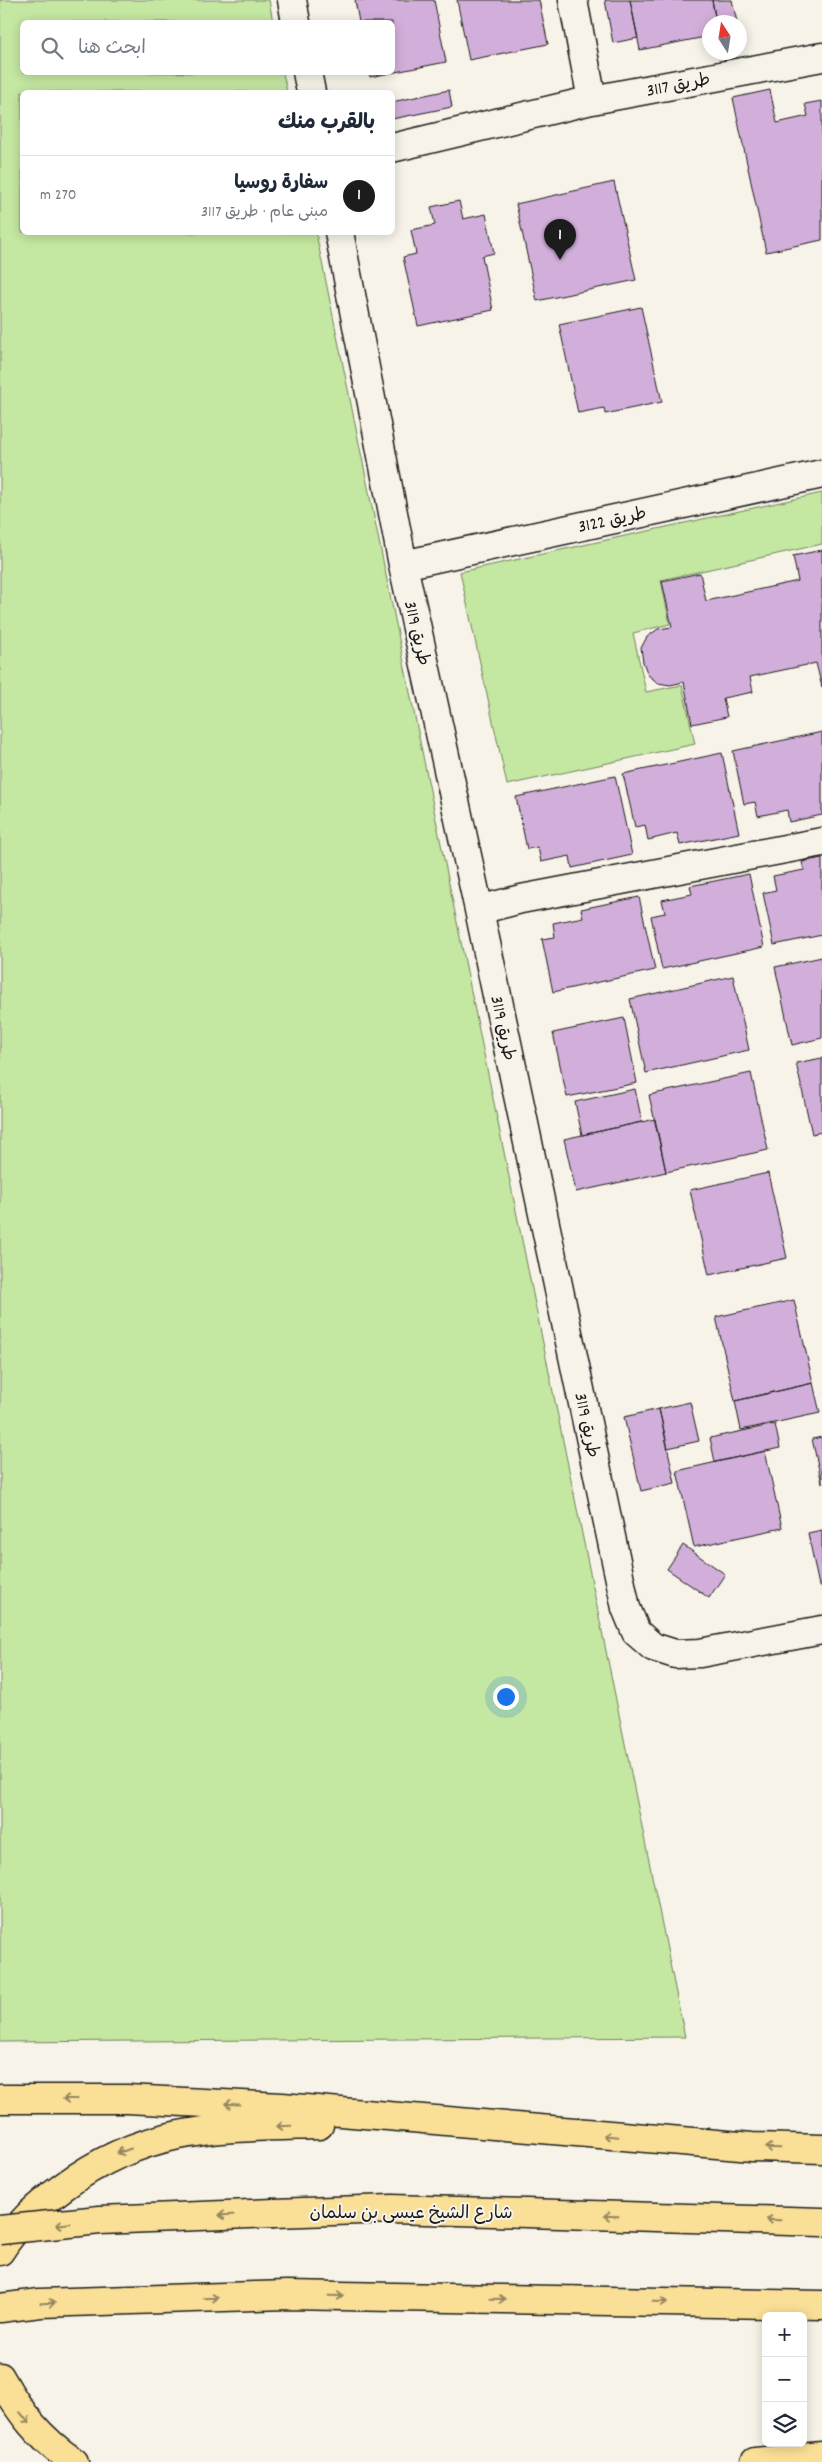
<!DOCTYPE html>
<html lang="ar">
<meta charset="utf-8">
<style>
:root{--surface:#fff;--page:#f2f2f3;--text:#1f2937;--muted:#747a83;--line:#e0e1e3;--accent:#1c1c1c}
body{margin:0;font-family:Dekko,"Playpen Sans Arabic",sans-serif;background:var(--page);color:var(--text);direction:rtl}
.controls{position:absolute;right:15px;bottom:15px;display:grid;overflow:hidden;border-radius:8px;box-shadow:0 2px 12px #0003}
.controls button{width:45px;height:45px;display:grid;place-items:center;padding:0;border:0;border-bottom:1px solid var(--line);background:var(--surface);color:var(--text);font:25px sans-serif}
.compass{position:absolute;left:702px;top:15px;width:45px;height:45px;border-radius:50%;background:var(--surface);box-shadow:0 2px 12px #0003;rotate:348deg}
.you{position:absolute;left:505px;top:1696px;width:18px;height:18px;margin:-12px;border:4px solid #fff;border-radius:50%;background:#1a73e8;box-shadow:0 0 0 8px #1a73e833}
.badge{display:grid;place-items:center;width:32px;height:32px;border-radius:50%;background:var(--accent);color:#fff;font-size:16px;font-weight:700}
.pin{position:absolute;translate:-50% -41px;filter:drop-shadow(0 1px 2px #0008)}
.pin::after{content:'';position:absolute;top:26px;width:18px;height:15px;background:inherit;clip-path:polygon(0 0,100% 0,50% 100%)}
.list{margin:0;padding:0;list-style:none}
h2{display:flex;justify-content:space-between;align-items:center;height:65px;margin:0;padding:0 20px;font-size:21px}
h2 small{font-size:16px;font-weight:400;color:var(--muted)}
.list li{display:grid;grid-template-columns:32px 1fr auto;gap:15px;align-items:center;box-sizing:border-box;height:80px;padding:0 20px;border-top:1px solid var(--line)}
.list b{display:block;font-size:19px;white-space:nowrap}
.list p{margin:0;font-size:16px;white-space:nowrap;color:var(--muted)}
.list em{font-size:16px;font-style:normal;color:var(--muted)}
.icon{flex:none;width:28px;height:28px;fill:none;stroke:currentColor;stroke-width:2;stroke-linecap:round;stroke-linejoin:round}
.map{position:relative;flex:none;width:822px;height:2462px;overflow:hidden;direction:ltr}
.search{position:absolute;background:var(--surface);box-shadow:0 2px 12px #0003;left:20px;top:20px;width:375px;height:55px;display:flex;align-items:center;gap:12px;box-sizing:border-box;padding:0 18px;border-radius:8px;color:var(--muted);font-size:19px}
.panel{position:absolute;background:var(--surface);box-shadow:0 2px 12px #0003;left:20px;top:90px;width:375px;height:145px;border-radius:8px;direction:rtl}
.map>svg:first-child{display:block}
.green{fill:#c4e7a1;stroke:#70825e}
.building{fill:#d2afda;stroke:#1c1c1c}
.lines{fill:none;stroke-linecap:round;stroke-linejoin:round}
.minor-casing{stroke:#1c1c1c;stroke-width:31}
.highway-casing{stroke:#1c1c1c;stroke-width:31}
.minor{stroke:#f7f3e8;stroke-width:28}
.highway{stroke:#fadf96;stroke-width:28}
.highway-bridge-casing{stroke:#1c1c1c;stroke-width:31;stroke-linecap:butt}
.highway-bridge{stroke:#fadf96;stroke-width:28}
.oneway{stroke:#96875f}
.labels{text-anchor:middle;stroke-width:4;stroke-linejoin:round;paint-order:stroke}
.street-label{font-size:18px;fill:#1c1c1c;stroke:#f7f3e8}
</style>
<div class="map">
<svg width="822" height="2462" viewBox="0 0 822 2462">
<rect width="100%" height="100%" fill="#f7f3e8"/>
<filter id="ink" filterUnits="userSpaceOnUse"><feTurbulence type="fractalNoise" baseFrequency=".02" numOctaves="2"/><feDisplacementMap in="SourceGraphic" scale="10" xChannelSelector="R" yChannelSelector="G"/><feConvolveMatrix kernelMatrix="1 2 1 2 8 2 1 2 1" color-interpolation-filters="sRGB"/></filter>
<g filter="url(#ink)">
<path class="green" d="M0 0H269L273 22H22V72L283 73 287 92H22V232L316 233 685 2037 0 2042Z
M822 493V544L661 580 670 624 633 633 646 692 682 685 695 744 507 785 460 572Z"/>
<path class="building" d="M355 0H434L446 62 370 77 369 72H392V22H359Z
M457 0H539L548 44 469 60Z
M605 0H630L638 38 613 43Z
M630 0H712L716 22H710V36L640 50Z
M712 0H732L737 22H716Z
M449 90 452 107 392 119V102Z
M770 90 777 123 808 116 805 104 822 101V240L766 252 733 98Z
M614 182 636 280 537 301 516 204Z
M459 201 463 219 486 214 494 253 482 256 493 310 418 326 403 257 416 254 411 230 435 225 431 207Z
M641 307 662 402 605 414 604 408 578 413 559 324Z
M822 550V687L816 663 750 677 753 692 723 698 727 717 692 724 684 682 670 685 658 683 648 675 643 662 641 648 647 637 658 629 672 627 662 581 700 573 706 601 798 581 793 556Z
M822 732V815L789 822 787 810 758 816 755 802 744 804 733 751Z
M722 753 739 833 680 845 677 833 648 840 645 825 635 827 623 774Z
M615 776 632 855 572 868 570 856 541 862 538 847 527 849 516 797Z
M822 858V935L774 945 763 893 776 890 773 876 804 870 802 862Z
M749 874 764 947 662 969 651 916 665 913 662 900 692 894 690 886Z
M639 897 655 970 553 992 542 939 555 937 553 923 583 917 581 909Z
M822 957V1038L792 1045 775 967Z
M733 976 749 1050 646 1073 630 999Z
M624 1018 637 1083 567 1097 553 1033Z
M822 1058V1132L812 1134 796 1063Z
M751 1073 768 1150 666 1172 649 1095Z
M635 1089 642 1122 582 1135 575 1102Z
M655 1119 666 1172 576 1192 564 1139Z
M768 1173 787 1258 709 1275 690 1190Z
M794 1300 813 1383 735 1401 716 1317Z
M813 1383 820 1413 741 1430 735 1401Z
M690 1402 699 1441 668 1448 659 1409Z
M659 1409 675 1483 641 1491 624 1417Z
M775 1424 780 1448 715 1462 710 1438Z
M822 1437V1483L812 1439Z
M765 1451 782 1528 694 1547 677 1471Z
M822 1530V1586H819L808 1533Z
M683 1545 725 1574 709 1598 667 1569Z"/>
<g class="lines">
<defs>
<path id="minor" d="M292 0 296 22
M573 0 592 100
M307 72 311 92
M392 148 592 100 822 57
M339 232 403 565 479 910 626 1608 636 1632 653 1647 675 1654 700 1653 822 1630
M403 565 822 474
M479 910 521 899 822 842"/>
<path id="highway" d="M0 2099H127L282 2107 752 2147 822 2149
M274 2213 392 2209 822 2222
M0 2251C17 2224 37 2206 63 2187 147 2125 219 2128 319 2125
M0 2308 40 2303 287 2295 822 2305
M0 2377C20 2413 39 2438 74 2462
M755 2462 822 2456"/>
</defs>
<use href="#minor" class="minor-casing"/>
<use href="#highway" class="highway-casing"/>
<use href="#minor" class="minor"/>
<use href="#highway" class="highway"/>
<defs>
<path id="highway-bridge" d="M0 2230 100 2220 274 2213"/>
</defs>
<use href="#highway-bridge" class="highway-bridge-casing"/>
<use href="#highway-bridge" class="highway-bridge"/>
</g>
<defs><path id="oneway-shaft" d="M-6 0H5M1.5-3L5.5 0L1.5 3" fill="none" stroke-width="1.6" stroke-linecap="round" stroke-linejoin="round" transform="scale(1.25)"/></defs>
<g class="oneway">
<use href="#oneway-shaft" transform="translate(70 2099) rotate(-180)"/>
<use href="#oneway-shaft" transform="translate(232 2104) rotate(-177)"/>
<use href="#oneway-shaft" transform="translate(284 2126) rotate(178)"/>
<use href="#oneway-shaft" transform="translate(611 2136) rotate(-175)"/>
<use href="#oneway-shaft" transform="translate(773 2148) rotate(-178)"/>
<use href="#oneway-shaft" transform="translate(124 2151) rotate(161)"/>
<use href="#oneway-shaft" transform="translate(226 2215) rotate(178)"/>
<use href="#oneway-shaft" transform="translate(611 2216) rotate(-178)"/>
<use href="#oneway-shaft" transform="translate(773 2220) rotate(-178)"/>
<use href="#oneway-shaft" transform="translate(63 2224) rotate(174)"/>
<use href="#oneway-shaft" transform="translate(336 2296) rotate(1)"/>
<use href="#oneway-shaft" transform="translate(211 2298) rotate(-2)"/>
<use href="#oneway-shaft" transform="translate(498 2299) rotate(1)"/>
<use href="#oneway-shaft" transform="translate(660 2302) rotate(1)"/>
<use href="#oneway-shaft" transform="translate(48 2303) rotate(-2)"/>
<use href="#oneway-shaft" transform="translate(25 2418) rotate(50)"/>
</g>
</g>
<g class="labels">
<g class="street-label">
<text transform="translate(678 84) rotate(-11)" y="6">طريق 3117</text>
<text transform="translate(612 519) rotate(-12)" y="6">طريق 3122</text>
<text transform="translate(418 633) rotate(77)" y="6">طريق 3119</text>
<text transform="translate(504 1028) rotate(78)" y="6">طريق 3119</text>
<text transform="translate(588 1425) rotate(78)" y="6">طريق 3119</text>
<text x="411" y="2218">شارع الشيخ عيسى بن سلمان</text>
</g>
</g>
</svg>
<div class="controls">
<button>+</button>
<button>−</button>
<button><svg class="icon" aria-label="layers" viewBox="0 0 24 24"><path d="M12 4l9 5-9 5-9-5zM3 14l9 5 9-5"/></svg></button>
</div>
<svg class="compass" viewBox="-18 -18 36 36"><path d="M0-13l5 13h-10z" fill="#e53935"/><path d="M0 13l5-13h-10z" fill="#747a83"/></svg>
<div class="you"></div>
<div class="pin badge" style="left:560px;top:260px">1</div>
<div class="search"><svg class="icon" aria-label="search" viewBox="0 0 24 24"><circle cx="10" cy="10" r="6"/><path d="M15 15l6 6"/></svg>ابحث هنا</div>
<section class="panel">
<h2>بالقرب منك<small></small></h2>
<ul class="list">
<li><span class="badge">1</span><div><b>سفارة روسيا</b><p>مبنى عام · طريق 3117</p></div><em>270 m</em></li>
</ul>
</section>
</div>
